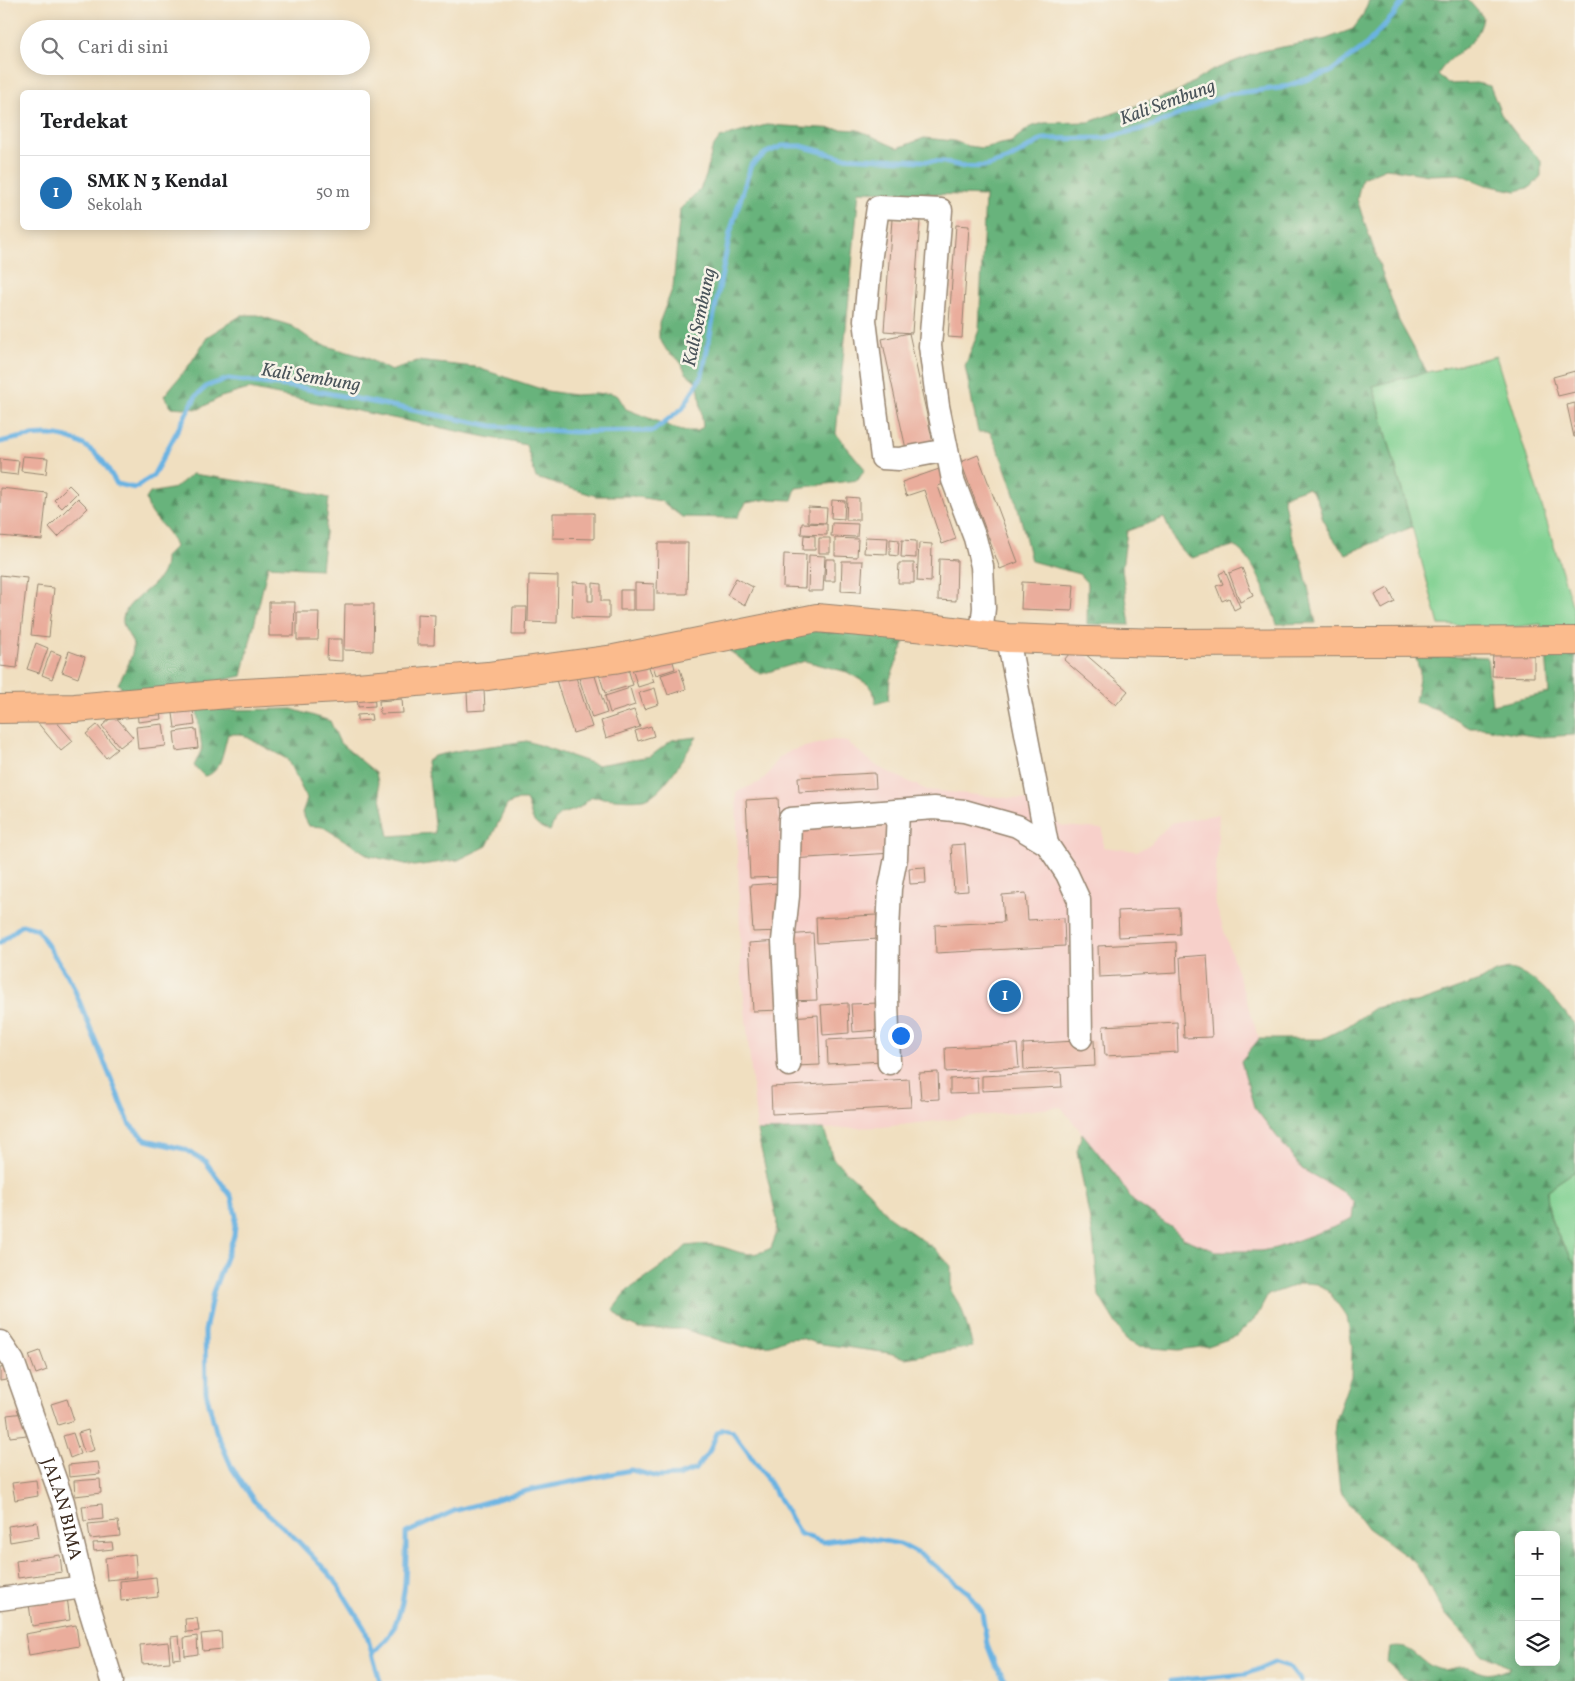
<!DOCTYPE html>
<html lang="id">
<meta charset="utf-8">
<style>
:root{--surface:#fff;--page:#f6f6f6;--text:#202124;--muted:#757577;--line:#e0e0e0;--accent:#1f6fb2}
body{margin:0;font-family:Vollkorn,serif;background:var(--page);color:var(--text)}
.controls{position:absolute;right:15px;bottom:15px;display:grid;overflow:hidden;border-radius:8px;box-shadow:0 2px 12px #0003}
.controls button{width:45px;height:45px;display:grid;place-items:center;padding:0;border:0;border-bottom:1px solid var(--line);background:var(--surface);color:var(--text);font:25px sans-serif}
.you{position:absolute;left:900px;top:1035px;width:18px;height:18px;margin:-12px;border:4px solid #fff;border-radius:50%;background:#1a73e8;box-shadow:0 0 0 8px #1a73e833}
.badge{display:grid;place-items:center;width:32px;height:32px;border-radius:50%;background:var(--accent);color:#fff;font-size:16px;font-weight:700}
.pin{position:absolute;translate:-50% -50%;border:2px solid #fff;box-shadow:0 1px 5px #0006}
.list{margin:0;padding:0;list-style:none}
h2{display:flex;justify-content:space-between;align-items:center;height:65px;margin:0;padding:0 20px;font-size:21px}
h2 small{font-size:16px;font-weight:400;color:var(--muted)}
.list li{display:grid;grid-template-columns:32px 1fr auto;gap:15px;align-items:center;box-sizing:border-box;height:75px;padding:0 20px;border-top:1px solid var(--line)}
.list b{display:block;font-size:19px;white-space:nowrap}
.list p{margin:0;font-size:16px;white-space:nowrap;color:var(--muted)}
.list em{font-size:16px;font-style:normal;color:var(--muted)}
.icon{flex:none;width:28px;height:28px;fill:none;stroke:currentColor;stroke-width:2;stroke-linecap:round;stroke-linejoin:round}
.map{position:relative;flex:none;width:1575px;height:1681px;overflow:hidden}
.search{position:absolute;background:var(--surface);box-shadow:0 2px 12px #0003;left:20px;top:20px;width:350px;height:55px;display:flex;align-items:center;gap:12px;box-sizing:border-box;padding:0 18px;border-radius:28px;color:var(--muted);font-size:19px}
.panel{position:absolute;background:var(--surface);box-shadow:0 2px 12px #0003;left:20px;top:90px;width:350px;height:140px;border-radius:8px}
.map>svg:first-child{display:block}
.built{fill:#f7d0ca}
.grass{fill:#81d192;stroke:#5e7e58}
.forest{fill:url(#forest-firs);stroke:#526e4d;fill-rule:evenodd}
.lines{fill:none;stroke-linecap:round;stroke-linejoin:round}
.stream{stroke:#6ab3e2;stroke-width:5}
.building{fill:#eaad9c}
.minor-casing{stroke:#96846f;stroke-width:25}
.major-casing{stroke:#96846f;stroke-width:30}
.minor{stroke:#fff;stroke-width:22}
.major{stroke:#fbbb8d;stroke-width:28}
.labels{text-anchor:middle;stroke-width:5;stroke-linejoin:round;paint-order:stroke}
.street-label{font-size:18px;fill:#3b2a1e;stroke:#f7f3e8}
.water-label{font-size:19px;font-style:italic;fill:#495359;stroke:#f7f3e8}
</style>
<div class="map">
<svg width="1575" height="1681" viewBox="0 0 1575 1681">
<defs>
<pattern id="forest-firs" width="22" height="20" patternUnits="userSpaceOnUse" patternTransform="scale(1.25)"><rect width="22" height="20" fill="#68b37c"/><path d="M5 1l3.5 6h-7zM16 11l3.5 6h-7z" fill="#579265"/></pattern>
</defs>
<rect width="100%" height="100%" fill="#f7f3e8"/>
<filter id="ink" filterUnits="userSpaceOnUse"><feTurbulence type="fractalNoise" baseFrequency=".02" numOctaves="2"/><feDisplacementMap in="SourceGraphic" scale="10" xChannelSelector="R" yChannelSelector="G"/><feConvolveMatrix kernelMatrix="1 2 1 2 8 2 1 2 1" color-interpolation-filters="sRGB"/></filter>
<filter id="wash" filterUnits="userSpaceOnUse"><feTurbulence type="fractalNoise" baseFrequency=".0096" numOctaves="4" result="noise"/><feDisplacementMap in="SourceGraphic" scale="20" xChannelSelector="R" yChannelSelector="G"/><feGaussianBlur stdDeviation="1.12" result="paint"/><feColorMatrix in="noise" values="0 0 0 0 0 0 0 0 0 0 0 0 0 0 0 0 0 1.4 0 .05"/><feComposite in="paint" operator="in"/></filter>
<g filter="url(#wash)">
<rect width="100%" height="100%" fill="#f0dfc0"/>
<path class="built" d="M833 740 847 742 878 767 927 790 1046 802 1056 822 1063 826 1103 829V847L1138 851 1150 844 1171 823 1219 814 1215 892 1216 906 1259 1039 1241 1061 1254 1107 1274 1131 1329 1186 1343 1192 1354 1202 1352 1218 1337 1226 1276 1248 1261 1251H1215L1183 1238 1172 1228 1133 1201 1118 1178 1061 1107 882 1127 757 1131 741 968 736 792 760 782 770 772 777 760 789 751Z"/>
<path class="grass" d="M1496 356 1574 611 1575 650 1546 652 1541 624 1514 627 1439 625 1373 385Z
M1575 1171V1264C1558 1235 1548 1224 1547 1190Z"/>
<path class="forest" d="M1369 0H1468L1483 17C1479 47 1452 51 1438 74L1448 84 1476 83 1490 86 1501 114 1520 139 1541 160V176L1531 187 1516 191 1486 185 1459 174 1429 175 1386 168 1362 178 1357 199 1362 215 1399 321 1427 372 1373 386 1412 527 1346 554C1339 546 1331 537 1326 527 1320 515 1320 495 1307 488L1283 496 1290 532 1302 560 1316 623 1277 624C1269 602 1255 556 1233 546L1192 558C1176 550 1172 534 1164 518L1127 531 1122 569 1130 625 1087 624 1088 584 1079 574 1031 561C1021 517 1010 473 990 432H978L965 366 979 330 985 196 859 191 836 434 865 469 858 480 796 488 792 500 769 499 746 503 737 518 682 517 661 501 632 496H596L536 478 526 445 249 389 221 397 199 409 171 407 164 396 190 364 208 336 242 315H257L292 326 316 343 365 357 391 371 417 361 475 367 547 391 574 395 611 393 618 396 626 409 682 431H697L703 427 698 383 686 373 679 360 667 351 659 338V323L673 287 680 209 700 189 706 176 712 149 720 138 766 125 858 130C872 135 884 143 898 148L924 138 954 141 968 146 982 148 1011 142 1030 127 1044 123 1089 122 1103 117 1177 92 1213 70 1261 51 1326 39 1353 29 1362 17Z
M192 474 290 488 329 498 321 569 268 566 242 676 220 681 224 710 292 709 330 721 340 743 376 773 389 836 435 833 427 761 434 756 462 750 527 741 597 765 651 756 672 740 697 737C685 754 666 790 647 798 636 802 605 798 592 797 588 800 583 805 579 808 560 817 560 808 550 831 527 823 535 819 526 800H518L507 805 487 846 458 860 414 866 370 856 323 827 309 826 302 813 307 799 287 759 241 734H228C223 749 222 774 204 776L194 766 202 749 194 687 125 691 118 684C123 674 132 660 133 648 134 636 117 628 125 612 136 592 167 584 165 557L175 547C168 524 151 522 146 499L150 493 175 488Z
M803 631H867L905 641 890 679 888 700 876 704 873 690 869 685 847 672 805 661 761 674C749 667 740 657 728 650Z
M1575 650V735L1539 737 1484 728H1470L1436 709 1415 702 1420 673 1415 654 1487 657 1492 705 1549 693 1546 652Z
M1509 969C1539 975 1556 1002 1575 1025V1171L1547 1190C1548 1225 1558 1236 1575 1264V1681H1407L1388 1663 1390 1648C1415 1643 1417 1662 1438 1669 1447 1672 1459 1665 1469 1667 1474 1668 1478 1672 1483 1673 1493 1675 1502 1671 1510 1667L1498 1660 1483 1655 1446 1615 1415 1562 1368 1528 1340 1491 1334 1433 1336 1418 1351 1376 1352 1346 1347 1317 1329 1292 1317 1284 1302 1283 1268 1295 1257 1316 1237 1336 1208 1346 1179 1350 1139 1347 1126 1340 1099 1296 1093 1237 1077 1151 1082 1133 1118 1178 1133 1201 1172 1228 1183 1238 1215 1251H1261L1276 1248 1337 1226 1352 1218 1354 1202 1343 1192 1302 1169 1254 1107 1241 1061 1259 1039H1322L1348 1026 1374 1008 1388 1005 1417 1003 1482 980 1495 972ZM1519 1535H1556V1662H1519Z
M824 1129 833 1159 869 1192 888 1216 935 1249 951 1266V1291L962 1309 973 1347 905 1358 889 1353 815 1343 801 1338 786 1339 771 1345 741 1347 683 1329H639L624 1322 613 1309 628 1290 675 1257 686 1246C695 1245 704 1244 713 1245 738 1249 745 1261 771 1248L776 1235 777 1220 757 1131Z"/>
<g class="lines">
<path class="stream" d="M0 442C35 433 69 428 98 456 106 463 111 475 117 484L135 488 153 476 196 396 207 386 228 379 302 388 492 426 573 432 653 431 683 408 702 375 730 233 751 165 766 153 782 146H801L841 157 944 162 965 167 987 166 1009 159 1043 139 1105 138 1149 127 1228 94 1280 88 1330 72 1364 47 1393 16 1404 0
M0 943 22 925 37 929 71 981 130 1125 146 1140 184 1149 205 1161 231 1196 236 1216 234 1236 213 1292 205 1331 206 1392 216 1431 232 1468 254 1501 295 1538 334 1579 365 1629 380 1681
M373 1652C378 1647 385 1642 389 1636 408 1606 406 1567 406 1533L454 1511 530 1490 631 1470 658 1477 678 1476 696 1469 710 1450 717 1433 723 1429 732 1431 764 1474 800 1534 823 1542 861 1537 900 1544 923 1556 969 1593 982 1612 987 1644 996 1667 1006 1681
M1171 1681 1247 1674 1275 1662 1290 1667 1301 1681"/>
</g>
<g id="blocks">
<path class="building" d="M892 219 920 221 912 333 884 331Z
M956 225 969 226 962 338 948 337Z
M909 333 933 443 906 449 882 339Z
M1575 371V392L1558 396 1553 377Z
M1575 403V437H1574L1567 405Z
M978 455 1018 562 1000 569 961 462Z
M23 456 48 458 46 474 21 471Z
M0 459 19 461 17 475 0 473Z
M942 468 947 483 938 486 956 539 942 544 924 490 906 496 902 482Z
M69 485 77 493 62 508 54 500Z
M0 488 47 493 42 540 0 536Z
M847 497 859 498V520H846Z
M78 498 88 508 58 537 49 527Z
M832 500 845 501 844 519 831 518Z
M808 507 827 508 826 523 808 522Z
M553 513H594V539L553 538Z
M802 523 827 524V535L801 534Z
M832 523 858 524 857 537 831 536Z
M804 535 815 536V550H803Z
M865 537 888 538 887 554 864 553Z
M819 538H830V553H819Z
M835 538 858 539 857 557 835 556Z
M890 539 899 540 898 556 890 555Z
M902 540 916 541V558L901 557Z
M658 543H688L687 594H657Z
M919 543 932 544 931 582 917 581Z
M784 554 806 555 805 588 783 587Z
M809 555 825 556 823 591H808Z
M826 559H835V581H825Z
M939 559 957 560 956 601 938 600Z
M842 561H863L861 592 841 591Z
M899 563H914V583H898Z
M1242 568 1253 596 1240 602 1229 573Z
M1225 571 1240 607 1234 610 1229 598 1222 601 1216 586 1223 584 1219 574Z
M0 575 27 578 17 668 0 666Z
M529 575 558 576 557 623 528 622Z
M736 578 753 587 745 605 727 595Z
M573 582 588 583V601H593V583L601 584V601H609V618L572 617Z
M1022 582 1074 585 1072 611 1021 609Z
M635 583 654 584V610H635Z
M37 586 54 588 49 637 31 635Z
M1388 588 1395 602 1382 609 1375 595Z
M620 590H633V610H620Z
M269 602H295L294 636H269Z
M345 604H374L373 651 344 650Z
M513 607H527L526 635H512Z
M297 612H319L318 640H297Z
M417 614 435 615 434 645H417Z
M328 639H342V661L327 660Z
M36 643 48 648 39 673 27 669Z
M1076 646 1128 691 1116 705 1064 660Z
M1493 650 1534 651V677L1492 676Z
M51 651 61 655 52 679 42 675Z
M69 651 85 657 78 678 62 672Z
M671 654 675 669 656 675 651 660Z
M646 658 654 682 638 687 630 663Z
M626 662 633 685 605 693 598 671Z
M680 669 686 689 668 695 661 675Z
M593 670 607 713 592 718 578 675Z
M575 674 592 727 573 733 556 680Z
M630 688 635 705 610 713 605 696Z
M655 688 659 704 644 709 639 693Z
M484 690 485 710 468 711 467 692Z
M374 691 375 706 358 707 357 692Z
M402 699 403 713 380 714 379 701Z
M192 703 195 725 175 728 172 706Z
M160 705 162 719 138 722 137 708Z
M634 710 640 727 606 738 601 721Z
M48 712 73 741 61 751 37 722Z
M371 714 372 720 357 721V715Z
M114 715 133 737 120 747 102 726Z
M163 724 166 746 138 749 136 727Z
M97 725 117 749 106 758 86 734Z
M651 726 654 736 638 741 635 731Z
M196 729 198 748 176 751 174 732Z
M875 773 876 788 799 792 798 777Z
M778 798 782 877 750 878 746 800Z
M891 821 893 853 790 859 789 827Z
M965 844 968 891 954 892 951 845Z
M925 867 926 883 910 884 909 868Z
M779 883 782 931 753 932 750 885Z
M1026 893 1028 920 1064 918 1065 946 936 953 935 925 1004 922 1002 895Z
M1179 908 1180 934 1119 937 1118 911Z
M877 915 878 939 817 943 816 918Z
M813 933 817 1000 790 1001 786 935Z
M779 941 783 1010 753 1011 749 943Z
M1176 942 1177 973 1099 977 1098 946Z
M1207 955 1212 1037 1184 1038 1180 957Z
M848 1003 849 1033 823 1035 821 1005Z
M879 1003 880 1030 853 1032 851 1004Z
M818 1015 820 1065 794 1066 791 1017Z
M1177 1022 1178 1052 1105 1056 1103 1026Z
M882 1037 883 1061 828 1064 827 1040Z
M1094 1040 1095 1066 1024 1070 1023 1044Z
M1017 1044 1019 1068 946 1072 945 1048Z
M938 1072 939 1099 921 1100 919 1073Z
M1061 1072 1062 1087 982 1091V1076Z
M977 1077 978 1093 950 1094V1079Z
M909 1079 911 1107 772 1114 771 1087Z
M40 1351 47 1370 36 1374 29 1355Z
M5 1367 6 1380 0 1381V1368Z
M67 1399 74 1420 58 1425 51 1404Z
M24 1413 27 1435 10 1437 7 1415Z
M88 1430 94 1450 84 1453 78 1433Z
M73 1433 80 1454 70 1458 63 1436Z
M98 1462 100 1474 69 1477 68 1465Z
M100 1479 101 1493 75 1496 74 1481Z
M36 1480 38 1496 15 1500 12 1483Z
M102 1504 103 1519 84 1521 82 1506Z
M118 1521 120 1536 90 1539 88 1524Z
M37 1522 39 1537 10 1542 8 1526Z
M112 1542 113 1549 94 1551 93 1543Z
M135 1554 137 1577 107 1580 105 1558Z
M60 1555 62 1572 18 1578 16 1561Z
M156 1577 158 1597 121 1601 120 1581Z
M67 1597 70 1620 32 1626 29 1604Z
M197 1618 199 1631 186 1632 185 1619Z
M76 1625 79 1646 29 1655 25 1634Z
M221 1632 222 1649 203 1651 201 1634Z
M179 1636 181 1658 173 1659 171 1637Z
M197 1636 198 1654 185 1656 184 1638Z
M168 1642 170 1662 142 1664 140 1645Z"/>
</g>
</g>
<g filter="url(#ink)">
<use href="#blocks" fill-opacity="0" stroke="#96846f" stroke-width="1"/>
<g class="lines">
<defs>
<g id="minor">
<path d="M947 450 938 406 930 346 941 210 878 207 871 255 865 320 882 458 899 459 947 450 953 480 975 538 982 566 984 608 981 635"/>
<path d="M1008 638 1047 844 1067 874 1079 900 1081 1038"/>
<path d="M889 1063 887 999 888 931 890 888 896 858 898 811"/>
<path d="M789 1065 783 941 788 896 790 819 934 808 964 811 1017 826 1047 844"/>
<path id="s1" d="M0 1342 13 1361 63 1502 83 1587 112 1681"/>
<path d="M0 1599 83 1587"/>
</g>
<path id="major" d="M0 709 75 708 227 694 357 687 488 676 614 659 817 618 937 629 1008 638 1087 641 1165 643 1575 641"/>
</defs>
<use href="#minor" class="minor-casing"/>
<use href="#major" class="major-casing"/>
<use href="#minor" class="minor"/>
<use href="#major" class="major"/>
</g>
</g>
<g class="labels">
<g class="street-label">
<text dy="6" stroke="none"><textPath href="#s1" startOffset="179">JALAN BIMA</textPath></text>
</g>
<g class="water-label">
<text transform="translate(1167 101) rotate(-20)" y="7">Kali Sembung</text>
<text transform="translate(698 317) rotate(-78)" y="7">Kali Sembung</text>
<text transform="translate(311 376) rotate(9)" y="7">Kali Sembung</text>
</g>
</g>
</svg>
<div class="controls">
<button>+</button>
<button>−</button>
<button><svg class="icon" aria-label="layers" viewBox="0 0 24 24"><path d="M12 4l9 5-9 5-9-5zM3 14l9 5 9-5"/></svg></button>
</div>
<div class="you"></div>
<div class="pin badge" style="left:1005px;top:996px">1</div>
<div class="search"><svg class="icon" aria-label="search" viewBox="0 0 24 24"><circle cx="10" cy="10" r="6"/><path d="M15 15l6 6"/></svg>Cari di sini</div>
<section class="panel">
<h2>Terdekat<small></small></h2>
<ul class="list">
<li><span class="badge">1</span><div><b>SMK N 3 Kendal</b><p>Sekolah</p></div><em>50 m</em></li>
</ul>
</section>
</div>
